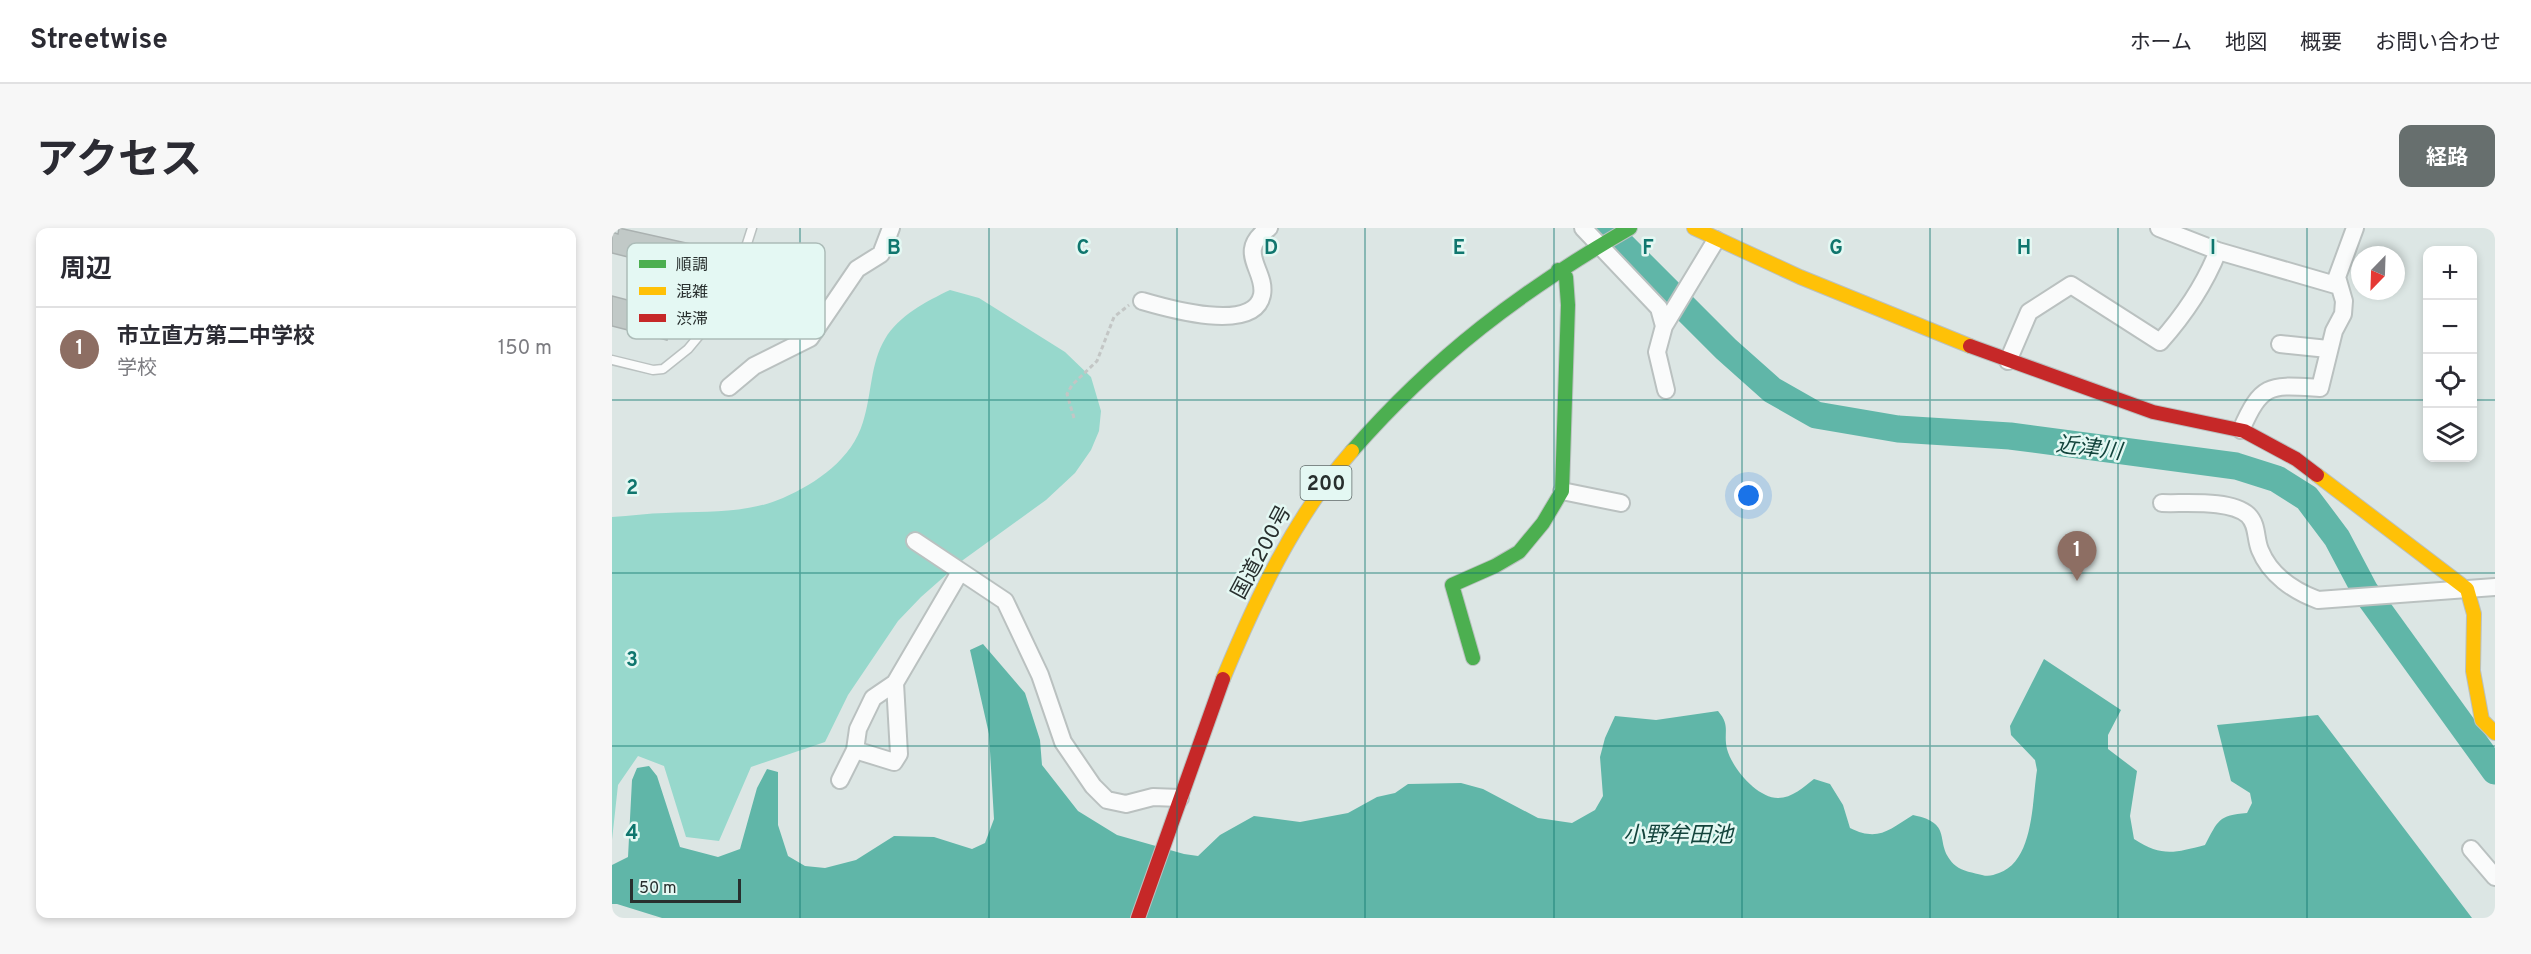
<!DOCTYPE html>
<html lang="ja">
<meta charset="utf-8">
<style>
:root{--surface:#fff;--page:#f7f7f7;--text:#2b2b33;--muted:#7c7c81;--line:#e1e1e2;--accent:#676f6e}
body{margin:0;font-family:Overpass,"Noto Sans JP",sans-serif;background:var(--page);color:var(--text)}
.controls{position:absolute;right:18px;top:18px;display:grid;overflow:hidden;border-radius:12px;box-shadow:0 3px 9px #0003}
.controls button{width:54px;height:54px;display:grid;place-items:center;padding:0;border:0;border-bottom:2px solid var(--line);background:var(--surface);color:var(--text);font:30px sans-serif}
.compass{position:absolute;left:1739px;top:18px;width:54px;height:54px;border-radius:50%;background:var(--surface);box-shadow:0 3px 9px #0003;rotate:203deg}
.scale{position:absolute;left:18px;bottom:15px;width:111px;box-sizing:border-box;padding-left:6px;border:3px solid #282f2e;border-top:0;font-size:16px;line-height:21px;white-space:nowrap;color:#282f2e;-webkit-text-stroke:4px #e4f8f3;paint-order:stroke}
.you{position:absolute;left:1137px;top:268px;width:21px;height:21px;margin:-15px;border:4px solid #fff;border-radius:50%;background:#1a73e8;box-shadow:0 0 0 9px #1a73e833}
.badge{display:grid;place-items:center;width:39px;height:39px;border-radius:50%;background:var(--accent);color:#fff;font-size:20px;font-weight:700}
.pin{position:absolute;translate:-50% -50px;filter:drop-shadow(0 2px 3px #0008)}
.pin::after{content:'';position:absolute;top:32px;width:21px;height:18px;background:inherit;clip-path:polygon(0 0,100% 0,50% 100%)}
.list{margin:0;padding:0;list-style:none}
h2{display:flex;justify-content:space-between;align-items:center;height:78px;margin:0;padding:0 24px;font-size:26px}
h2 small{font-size:20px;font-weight:400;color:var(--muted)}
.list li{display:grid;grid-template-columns:39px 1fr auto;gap:18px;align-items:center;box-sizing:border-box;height:84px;padding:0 24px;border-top:2px solid var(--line)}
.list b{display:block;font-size:22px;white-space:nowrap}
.list p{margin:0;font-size:20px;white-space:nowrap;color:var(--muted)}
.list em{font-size:20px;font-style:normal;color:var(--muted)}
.icon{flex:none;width:33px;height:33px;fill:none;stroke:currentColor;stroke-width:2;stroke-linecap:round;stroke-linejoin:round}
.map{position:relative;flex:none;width:1883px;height:690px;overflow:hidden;border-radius:12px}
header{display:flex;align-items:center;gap:36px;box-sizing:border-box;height:84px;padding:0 30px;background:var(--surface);border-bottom:2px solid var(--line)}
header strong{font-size:28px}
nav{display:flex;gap:33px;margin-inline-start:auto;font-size:21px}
.intro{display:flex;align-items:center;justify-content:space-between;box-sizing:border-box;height:144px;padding:0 36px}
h1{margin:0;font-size:42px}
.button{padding:15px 27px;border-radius:12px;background:var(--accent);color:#fff;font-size:21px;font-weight:700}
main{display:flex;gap:36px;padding:0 36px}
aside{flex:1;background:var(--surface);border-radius:12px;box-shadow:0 3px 9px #0003}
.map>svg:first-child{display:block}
.forest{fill:#97d8cc}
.water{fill:#60b6a8}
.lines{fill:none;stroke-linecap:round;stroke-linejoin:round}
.river{stroke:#60b6a8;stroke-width:27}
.building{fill:#c1c9c7;stroke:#aab1b0;stroke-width:1.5}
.lane-casing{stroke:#bac1c0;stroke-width:11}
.street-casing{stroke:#bac1c0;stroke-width:20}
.fast-casing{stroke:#bac1c0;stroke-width:16}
.slow-casing{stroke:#bac1c0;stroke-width:16}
.jam-casing{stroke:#bac1c0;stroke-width:16}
.path{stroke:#c3c6c5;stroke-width:3;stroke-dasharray:4.5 3;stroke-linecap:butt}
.lane{stroke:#fafbfb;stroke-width:8}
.street{stroke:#fafbfb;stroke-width:16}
.fast{stroke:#4caf50;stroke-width:14}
.slow{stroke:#ffc107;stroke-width:14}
.jam{stroke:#c62828;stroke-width:14}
.grid{fill:none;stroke:#0f766e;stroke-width:1.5;stroke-opacity:0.55}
.labels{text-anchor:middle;stroke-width:5;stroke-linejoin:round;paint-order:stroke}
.shield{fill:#e4f8f3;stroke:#606b69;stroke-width:1.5}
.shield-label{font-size:20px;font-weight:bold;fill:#282f2e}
.street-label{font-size:21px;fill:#282f2e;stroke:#e4f8f3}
.water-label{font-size:22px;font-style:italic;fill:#13443c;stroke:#e4f8f3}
.key{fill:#e4f8f3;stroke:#acbcb8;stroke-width:1.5}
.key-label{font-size:16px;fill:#282f2e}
.grid-label{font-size:20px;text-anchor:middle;font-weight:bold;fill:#0f766e;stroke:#e4f8f3;stroke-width:5;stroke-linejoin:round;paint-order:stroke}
</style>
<header>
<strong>Streetwise</strong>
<nav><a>ホーム</a><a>地図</a><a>概要</a><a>お問い合わせ</a></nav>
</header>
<div class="intro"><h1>アクセス</h1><a class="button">経路</a></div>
<main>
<aside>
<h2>周辺<small></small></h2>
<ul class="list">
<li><span class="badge" style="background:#8d6e63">1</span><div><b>市立直方第二中学校</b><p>学校</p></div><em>150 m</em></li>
</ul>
</aside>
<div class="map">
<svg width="1883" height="690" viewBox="0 0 1883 690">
<rect width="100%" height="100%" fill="#dce6e4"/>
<path class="forest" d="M338 62 367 70 453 124 479 149 489 183 487 203 479 222 463 245 434 272 351 332 309 369 286 393 236 467 213 514 139 539 107 613 74 609 52 538 26 528 6 557 0 612V289C18 288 36 285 54 285 94 283 134 286 171 270 205 255 240 231 251 194 260 166 258 136 273 111 286 88 315 73 338 62Z"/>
<path class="water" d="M371 416 413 465 428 512 430 537 466 583 505 607 572 626 586 628 608 607 642 588 688 594 736 585 765 569 783 565 796 556 849 555 871 561 926 590 960 595 983 582 991 568 988 529 993 510 1003 488 1044 492 1106 483C1119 498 1111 504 1115 521 1120 540 1145 570 1166 570 1180 570 1192 559 1202 551L1218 556 1231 577 1238 600C1266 614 1277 602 1301 587 1345 596 1319 616 1344 638 1350 643 1362 645 1370 647 1377 649 1381 647 1387 645 1422 633 1420 573 1425 542L1423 532 1399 507 1398 498 1432 431 1509 482 1496 507V521L1525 543 1518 588 1522 611C1550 629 1562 625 1593 617 1606 593 1606 587 1635 585L1640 575 1638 565 1619 553 1605 497 1706 487 1860 690H50L5 676H0V637L16 629 20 552 25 540 37 538 45 548 68 619 106 629 128 621 145 560 155 541 166 544V597L176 628 193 638 213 640 244 632 282 608 322 609 360 621 373 615 382 591 377 506 358 422Z"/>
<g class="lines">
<path class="river" d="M993 0 1114 121 1160 162 1204 187 1286 201 1398 208 1624 238 1665 251 1695 270 1725 310 1753 363 1883 543"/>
</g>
<path class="building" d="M7 0 79 16 72 43 0 25V4L6 6Z
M0 68 62 84 55 112 0 98Z"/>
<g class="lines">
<defs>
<path id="lane" d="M0 132 41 142 51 141 76 121 96 97 107 67 124 50 140 0"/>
<path id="street" d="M971 0 1047 80 1052 98 1045 124 1054 162
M1606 23 1727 58
M530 73C554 80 642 106 650 67 655 42 622 24 657 0
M1052 98 1104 12
M1668 116 1716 121
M1396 133 1417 84 1459 57 1548 114C1573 86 1592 58 1606 23L1547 0
M117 159 142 138 198 110 245 41 269 26 279 0
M1629 202C1650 154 1658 157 1708 160L1722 103 1731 86 1732 73 1725 49 1743 0
M950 263 1009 275
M1550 275C1572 276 1618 271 1636 287 1646 297 1643 310 1648 322 1658 347 1682 363 1706 372L1883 359
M303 313 393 373 428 447 451 514 481 558 495 572 514 576 541 569 568 570
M243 522 282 534 287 526 283 455
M228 552 243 522 246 501 261 470 283 455 348 344
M1859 621 1883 649"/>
<path id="fast" d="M740 223C823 128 909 63 1018 0
M861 430 840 357 883 338 907 324 931 295 950 263 956 77 954 49 946 42"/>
<path id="slow" d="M1082 0 1188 49 1358 118
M1705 247 1855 361 1862 386 1861 443 1870 492 1883 505
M611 451C644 371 682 289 740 223"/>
<path id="jam" d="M1358 118 1541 184 1632 203 1684 231 1705 247
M526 690 611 451"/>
</defs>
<use href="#lane" class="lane-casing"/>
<use href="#street" class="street-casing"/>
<use href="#fast" class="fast-casing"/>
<use href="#slow" class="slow-casing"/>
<use href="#jam" class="jam-casing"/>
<path class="path" d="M462 190 455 166 460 157 485 133 502 89 517 77"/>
<use href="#lane" class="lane"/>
<use href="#street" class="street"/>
<use href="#fast" class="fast"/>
<use href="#slow" class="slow"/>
<use href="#jam" class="jam"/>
</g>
<path class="grid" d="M188 0V690M377 0V690M565 0V690M753 0V690M942 0V690M1130 0V690M1318 0V690M1506 0V690M1695 0V690M0 172H1816M1860 172H1883M0 345H1883M0 518H1883"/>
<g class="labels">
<rect class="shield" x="688.5" y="238" width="51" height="34" rx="4.5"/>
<g class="shield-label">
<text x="714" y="262">200</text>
</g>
<g class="street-label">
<text transform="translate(649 324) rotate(-62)" y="7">国道200号</text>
</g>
<g class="water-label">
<text transform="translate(1477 219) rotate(7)" y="8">近津川</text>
<text x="1066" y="614">小野牟田池</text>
</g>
</g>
<rect x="15" y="15" width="198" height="96" rx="9" class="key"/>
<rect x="27" y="32" width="27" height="8" fill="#4caf50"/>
<rect x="27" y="59" width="27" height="8" fill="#ffc107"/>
<rect x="27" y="86" width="27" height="8" fill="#c62828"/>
<g class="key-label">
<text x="64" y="42">順調</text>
<text x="64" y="69">混雑</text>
<text x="64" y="96">渋滞</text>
</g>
<g class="grid-label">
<text x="282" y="26">B</text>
<text x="471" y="26">C</text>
<text x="659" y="26">D</text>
<text x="847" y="26">E</text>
<text x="1036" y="26">F</text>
<text x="1224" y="26">G</text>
<text x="1412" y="26">H</text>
<text x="1601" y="26">I</text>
<text x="20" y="266">2</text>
<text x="20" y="438">3</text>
<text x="20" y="611">4</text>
</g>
</svg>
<div class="controls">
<button>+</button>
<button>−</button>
<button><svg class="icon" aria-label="locate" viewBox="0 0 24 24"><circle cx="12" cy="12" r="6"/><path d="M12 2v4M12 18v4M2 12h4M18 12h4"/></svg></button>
<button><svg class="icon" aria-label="layers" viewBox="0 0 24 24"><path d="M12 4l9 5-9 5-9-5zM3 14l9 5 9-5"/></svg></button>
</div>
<svg class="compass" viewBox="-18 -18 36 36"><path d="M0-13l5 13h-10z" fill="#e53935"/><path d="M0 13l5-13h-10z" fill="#7c7c81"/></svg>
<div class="scale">50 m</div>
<div class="you"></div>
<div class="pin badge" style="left:1465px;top:353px;background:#8d6e63">1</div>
</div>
</main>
